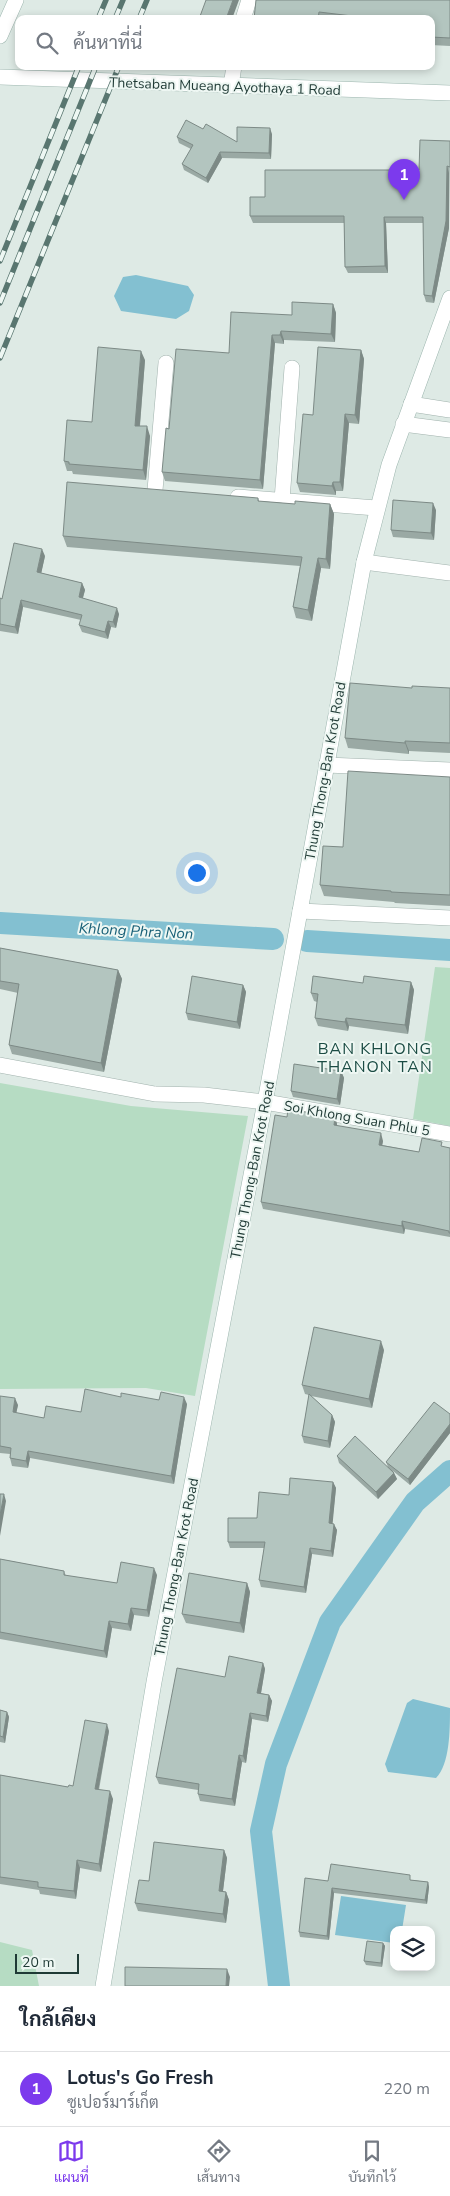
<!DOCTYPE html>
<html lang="th">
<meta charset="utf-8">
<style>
:root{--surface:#fff;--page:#f2f2f3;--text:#1f2937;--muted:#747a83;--line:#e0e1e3;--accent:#7c3aed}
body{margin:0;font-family:"Nunito Sans",Sarabun,sans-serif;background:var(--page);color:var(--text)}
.controls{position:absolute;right:15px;bottom:15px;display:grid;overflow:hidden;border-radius:10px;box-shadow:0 2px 8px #0003}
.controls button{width:45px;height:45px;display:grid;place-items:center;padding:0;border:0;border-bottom:1px solid var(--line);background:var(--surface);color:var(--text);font:25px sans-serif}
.scale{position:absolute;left:15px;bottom:12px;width:64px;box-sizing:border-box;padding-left:5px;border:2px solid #1f3a35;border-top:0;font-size:14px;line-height:18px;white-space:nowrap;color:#1f3a35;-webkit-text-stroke:4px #eef7f3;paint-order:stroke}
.you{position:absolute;left:196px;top:872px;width:18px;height:18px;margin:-12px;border:4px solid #fff;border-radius:50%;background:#1a73e8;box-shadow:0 0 0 8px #1a73e833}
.badge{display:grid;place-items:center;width:32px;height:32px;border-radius:50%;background:var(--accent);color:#fff;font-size:16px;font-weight:700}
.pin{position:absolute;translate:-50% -41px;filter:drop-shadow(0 1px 2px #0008)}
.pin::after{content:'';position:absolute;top:26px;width:18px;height:15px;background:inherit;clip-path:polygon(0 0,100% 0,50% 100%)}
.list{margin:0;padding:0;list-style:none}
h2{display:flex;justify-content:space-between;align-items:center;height:65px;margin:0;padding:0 20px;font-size:21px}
h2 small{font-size:16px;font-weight:400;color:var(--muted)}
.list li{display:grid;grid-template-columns:32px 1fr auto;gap:15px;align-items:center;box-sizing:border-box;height:75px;padding:0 20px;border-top:1px solid var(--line)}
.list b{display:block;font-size:19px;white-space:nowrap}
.list p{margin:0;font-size:16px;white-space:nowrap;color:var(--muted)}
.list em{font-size:16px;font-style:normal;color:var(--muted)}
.icon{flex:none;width:28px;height:28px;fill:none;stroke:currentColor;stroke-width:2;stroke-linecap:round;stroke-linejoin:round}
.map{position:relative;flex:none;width:450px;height:1986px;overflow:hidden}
.search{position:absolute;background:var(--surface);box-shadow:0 2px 8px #0003;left:15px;right:15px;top:15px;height:55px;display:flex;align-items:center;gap:12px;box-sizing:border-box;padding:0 18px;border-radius:10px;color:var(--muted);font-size:19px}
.sheet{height:140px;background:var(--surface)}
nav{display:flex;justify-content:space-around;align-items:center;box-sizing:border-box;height:70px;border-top:1px solid var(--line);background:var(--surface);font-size:14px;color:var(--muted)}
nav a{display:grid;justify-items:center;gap:2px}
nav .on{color:var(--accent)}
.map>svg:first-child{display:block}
.green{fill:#b6dcc3}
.water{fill:#83c0d1}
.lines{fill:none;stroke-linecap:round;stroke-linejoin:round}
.canal{stroke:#83c0d1;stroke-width:22}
.street-casing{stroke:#a1b2ad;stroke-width:16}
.secondary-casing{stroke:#9db6af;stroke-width:16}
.street{stroke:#fff;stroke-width:15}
.secondary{stroke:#fff;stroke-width:15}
.rail-casing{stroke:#597670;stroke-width:5.5}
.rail{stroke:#eef7f3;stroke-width:4;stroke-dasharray:11;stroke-linecap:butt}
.wall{fill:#9aa9a4}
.shaded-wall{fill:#7d8a86}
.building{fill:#b3c5bf;stroke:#7d8a86}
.labels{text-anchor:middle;stroke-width:4;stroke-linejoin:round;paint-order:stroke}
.street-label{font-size:14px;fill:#1f3a35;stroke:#eef7f3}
.water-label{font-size:15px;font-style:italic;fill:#186077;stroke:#eef7f3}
.quarter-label{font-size:16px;letter-spacing:1px;fill:#1b4c44;stroke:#eef7f3}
</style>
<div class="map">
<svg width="450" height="1986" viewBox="0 0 450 1986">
<rect width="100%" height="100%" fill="#deeae5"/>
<path class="green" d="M435 967 450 968V1126L413 1119Z
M0 1083 131 1106 248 1116 195 1396 146 1388 0 1389Z
M0 1942 32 1950 39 1986H0Z"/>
<path class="water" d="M136 275 188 286 194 295 189 311 176 319 121 311 114 296 123 277Z
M413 1699 450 1708C450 1730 450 1764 436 1778L388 1772 385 1764 407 1703Z
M341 1896 406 1905 402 1930H394V1943L335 1935Z"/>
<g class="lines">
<path class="canal" d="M0 923 273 939
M307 941 450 950
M279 1986 261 1831 276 1764 330 1622 415 1502 450 1471"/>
<defs>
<path id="street" d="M243 19 249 0
M231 86 234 66
M411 404 450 410
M403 424 450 430
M155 490 166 363
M238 497 376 508
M282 500 292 368
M364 562 450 573
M326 765 450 770
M300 911 450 918
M0 1065 155 1094 204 1095 265 1102 450 1134"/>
<path id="secondary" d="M0 36 16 0
M0 77 450 93
M103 1986 154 1682 265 1102 364 562 389 465 450 298"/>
</defs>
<use href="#street" class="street-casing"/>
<use href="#secondary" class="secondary-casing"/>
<use href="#street" class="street"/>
<use href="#secondary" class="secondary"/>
<defs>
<path id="rail" d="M98 19 106 0
M115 19 123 0
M139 19 147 0
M0 261 79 66
M0 303 96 66
M0 358 119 66"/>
</defs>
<use href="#rail" class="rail-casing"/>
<use href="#rail" class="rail"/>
</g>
<path class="wall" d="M256 0H450V46L431 45V19H254Z
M203 129 237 142 272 134 271 159 222 158 208 183 184 170 182 164 191 149 179 143 177 137Z
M450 141 449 228 434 303 426 302 424 295 423 223H386L388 273H348L345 267 344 223H253L250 216 265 197 419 170Z
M333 304 336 313 335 342 284 340V344L275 343 263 489 165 481 162 472 169 429 229 353 292 315Z
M361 350 364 359 359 424 349 423 343 491H336V495L300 492 297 483 313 415Z
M145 360 140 426 150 436 146 480 73 474 72 471H67L64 461Z
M258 498 259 501 295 504H330L334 514 330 569 321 568 312 621 296 618 293 607 300 566 67 547 63 536Z
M436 510 434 540 393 537 391 530Z
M45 556 41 573 82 583 85 590 83 598 119 614 116 628 111 627 108 639 82 632 79 625 81 620 23 607 18 634 0 631V598L2 599Z
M412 688H450V753L409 751V754L348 748 345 738Z
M450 777V906L395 903 394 902 324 896 320 885 343 847Z
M0 948 118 970 122 979 104 1072 12 1054 9 1045 18 993 0 989Z
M411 982 414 990 408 1034 349 1026 348 1031 318 1026 315 1018 317 1002 314 1001 311 993 363 983Z
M243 985 246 992 240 1029 188 1020 186 1013Z
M341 1071 344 1078 340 1105 293 1097 291 1091Z
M287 1117H335L337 1124V1126L383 1141 382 1145 419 1152 444 1147 450 1148V1237L405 1229 404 1234 263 1209 261 1202Z
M384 1350 372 1408 311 1396 332 1415 335 1422 330 1448 304 1443 302 1436 309 1395 305 1394 302 1385Z
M0 1396 18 1405 16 1413 44 1418 81 1412 121 1397 159 1400 187 1404 174 1484 30 1458 28 1468 12 1466 10 1458V1454L0 1453Z
M450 1414V1433L410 1485 393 1471 397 1479 378 1499 339 1463 337 1456 388 1467 386 1462Z
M333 1482 336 1488 332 1523 337 1530 333 1557 312 1554 306 1593 261 1587 259 1580 264 1548H230L228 1542 257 1518 289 1495Z
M0 1559 64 1571 66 1576 117 1583 157 1575 149 1617 134 1615 131 1631 112 1628 107 1658 0 1639Z
M247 1583 250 1592 244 1633 186 1623 182 1614Z
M263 1663 265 1669 261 1693 269 1695 272 1701 268 1722 252 1719 246 1763 242 1762 235 1806 200 1801 198 1794V1790L159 1784 156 1777 225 1677Z
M0 1710 7 1712 9 1717 5 1743 0 1742Z
M109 1731 99 1790 113 1799 101 1872 80 1868 76 1899 40 1894 39 1890 0 1884V1775L68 1787 73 1786Z
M224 1850 227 1858 223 1891 226 1892 229 1900 226 1923 138 1911 135 1903 149 1881Z
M412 1880 428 1882 429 1887 427 1904 334 1893 329 1940 300 1937 299 1932 328 1881Z
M383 1943 385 1946 382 1967 366 1965 364 1961Z"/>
<path class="shaded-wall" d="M233 0H239L232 19H226Z
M270 128 272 134 271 159 269 153Z
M220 152 222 158 208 183 206 178Z
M447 166 449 173V228L434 303 432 296Z
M384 217 386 223 388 273 385 266Z
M333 304 336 313 335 342 331 334Z
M281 331 284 340V344L280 335Z
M272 335 275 343 263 489 260 480Z
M361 350 364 359 359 424 355 415Z
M141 351 145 360 139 435 135 426Z
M345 414 349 423 343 491 340 482Z
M147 426 150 436 146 480 143 470Z
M333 482 336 491V495L332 486Z
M433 503 436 510 434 540 431 533Z
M330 504 334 514 330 569 326 559Z
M42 549 45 556 40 579 37 572Z
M318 558 321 568 312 621 308 610Z
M82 583 85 590 81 604 79 597Z
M21 600 23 607 18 634 15 627Z
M117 608 119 614 116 628 113 622Z
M108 621 111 627 108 639 105 632Z
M405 741 409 751V754L405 743Z
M118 970 122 979 104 1072 101 1063Z
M411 982 414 990 408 1034 405 1025Z
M243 985 246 992 240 1029 237 1022Z
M346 1018 349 1026 348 1031 345 1022Z
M341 1071 344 1078 340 1105 337 1099Z
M335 1117 337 1124 336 1132 334 1125Z
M381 1133 383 1141 381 1152 379 1145Z
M402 1221 405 1229 404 1234 402 1226Z
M381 1341 384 1350 372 1408 369 1399Z
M184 1397 187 1404 174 1484 171 1476Z
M15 1398 18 1405 15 1419 13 1412Z
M332 1415 335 1422 330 1448 328 1441Z
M450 1424V1433L410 1485 408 1479Z
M28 1451 30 1458 28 1468 26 1461Z
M394 1473 397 1479 378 1499 376 1492Z
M333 1482 336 1488 332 1530 329 1523Z
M4 1494 6 1501 0 1536V1515Z
M334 1524 337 1530 333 1557 331 1551Z
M310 1548 312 1554 306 1593 304 1587Z
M154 1568 157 1575 149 1617 147 1610Z
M247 1583 250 1592 244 1633 240 1623Z
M131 1608 134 1615 131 1631 128 1624Z
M109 1621 112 1628 107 1658 104 1651Z
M263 1663 265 1669 260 1699 257 1693Z
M269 1695 272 1701 268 1722 266 1716Z
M7 1712 9 1717 5 1743 3 1737Z
M250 1713 252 1719 246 1763 243 1756Z
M107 1724 109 1731 97 1797 95 1789Z
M239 1755 242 1762 235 1806 232 1799Z
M110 1791 113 1799 101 1872 99 1864Z
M224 1850 227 1858 222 1899 219 1891Z
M77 1860 80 1868 76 1899 74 1891Z
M428 1882 429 1887 427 1904 425 1900Z
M332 1888 334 1893 329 1940 327 1936Z
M226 1892 229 1900 226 1923 223 1914Z
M383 1943 385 1946 382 1967 381 1963Z
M227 1969 230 1977 229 1986H226Z"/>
<path class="building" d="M206 0H233L226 19H199Z
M256 0H450V38L431 37V19H377L319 12 318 19H254Z
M186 120 203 129 206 124 237 142V127L270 128 269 153 220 152 206 178 182 164 193 145 177 137Z
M420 140 450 141V167L447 166 446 221 432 296 424 295 423 217H384L385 266 345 267 344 216H250V197H265V170H419Z
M292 302 333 304 331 334 281 331 280 335H272L260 480 162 472 166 428 169 429 176 349 229 353 231 312 292 315Z
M98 347 141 351 135 426H147L143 470 69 464V462L64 461 67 420 92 422Z
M318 347 361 350 355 415 345 414 340 482H333L332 486 297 483 303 414 313 415Z
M67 482 258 498V501L295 504V501L330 504 326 559 318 558 308 610 293 607 302 557 63 536Z
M393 500 433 503 431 533 391 530Z
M14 543 42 549 37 572 82 583 79 597 117 608 113 622 108 621 105 632 79 625 82 615 21 600 15 627 0 624V598L2 599Z
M350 683 412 688V686L450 688V743L405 741V743L345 738Z
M348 771 450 777V895L391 892V891L320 885 323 846 343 847Z
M0 948 118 970 101 1063 9 1045 19 984 0 981Z
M192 976 243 985 237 1022 186 1013Z
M313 976 363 983 364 976 411 982 405 1025 346 1018 345 1022 315 1018 318 994 311 993Z
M294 1064 341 1071 337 1099 291 1091Z
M288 1109 335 1117 334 1125 381 1133 379 1145 419 1152 422 1138 442 1142 441 1146 450 1148V1233H449V1231L402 1221V1226L261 1202 275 1115 287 1117Z
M314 1327 381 1341 369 1399 302 1385Z
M85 1389 121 1397V1393L159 1400 161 1392 184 1397 171 1476 28 1451 26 1461 10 1458 11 1448 0 1446V1396L15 1398 13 1412 44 1418 46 1406 81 1412Z
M309 1394 332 1415 328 1441 302 1436Z
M434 1402 450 1414V1424L408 1479 386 1462Z
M355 1436 394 1473 376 1492 337 1456Z
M290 1478 333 1482 329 1523 334 1524 331 1551 310 1548 304 1587 259 1580 265 1542H228V1518H257L259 1492 289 1495Z
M0 1494H4L0 1515Z
M0 1559 64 1571V1575L117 1583 121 1562 154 1568 147 1610 131 1608 128 1624 109 1621 104 1651 0 1632Z
M189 1573 247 1583 240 1623 182 1614Z
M229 1656 263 1663 257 1693 269 1695 266 1716 250 1713 243 1756 239 1755 232 1799 198 1794 199 1784 156 1777 177 1668 225 1677Z
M0 1710 7 1712 3 1737 0 1736Z
M85 1720 107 1724 95 1789 110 1791 99 1864 77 1860 74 1891 38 1887V1882L0 1877V1775L68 1787 69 1785 73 1786Z
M154 1842 224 1850 219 1891 226 1892 223 1914 135 1903 139 1880 149 1881Z
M331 1864 410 1875V1880L428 1882 425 1900 332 1888 327 1936 299 1932 305 1878 328 1881Z
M367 1941 383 1943 381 1963 364 1961Z
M125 1967 227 1969 226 1986H125Z"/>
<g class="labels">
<g class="street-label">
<text transform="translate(225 86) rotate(2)" y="5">Thetsaban Mueang Ayothaya 1 Road</text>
<text transform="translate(325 771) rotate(-80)" y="5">Thung Thong-Ban Krot Road</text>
<text transform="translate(357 1118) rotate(10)" y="5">Soi Khlong Suan Phlu 5</text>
<text transform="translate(252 1170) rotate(-79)" y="5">Thung Thong-Ban Krot Road</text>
<text transform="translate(176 1567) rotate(-79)" y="5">Thung Thong-Ban Krot Road</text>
</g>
<g class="water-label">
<text transform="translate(136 931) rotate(3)" y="5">Khlong Phra Non</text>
</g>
<g class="quarter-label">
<text x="375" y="1054">BAN KHLONG<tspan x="375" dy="18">THANON TAN</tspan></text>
</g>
</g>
</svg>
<div class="controls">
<button><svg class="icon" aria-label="layers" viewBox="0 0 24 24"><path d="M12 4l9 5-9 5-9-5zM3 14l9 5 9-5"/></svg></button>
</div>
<div class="scale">20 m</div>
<div class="you"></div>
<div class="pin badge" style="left:404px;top:200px">1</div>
<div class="search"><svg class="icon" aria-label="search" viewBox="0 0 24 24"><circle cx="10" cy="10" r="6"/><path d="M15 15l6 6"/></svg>ค้นหาที่นี่</div>
</div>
<section class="sheet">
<h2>ใกล้เคียง<small></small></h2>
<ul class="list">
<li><span class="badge">1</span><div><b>Lotus's Go Fresh</b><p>ซูเปอร์มาร์เก็ต</p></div><em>220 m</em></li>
</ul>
</section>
<nav>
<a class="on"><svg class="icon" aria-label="map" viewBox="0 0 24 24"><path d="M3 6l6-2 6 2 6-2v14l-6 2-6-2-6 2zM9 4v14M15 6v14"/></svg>แผนที่</a>
<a><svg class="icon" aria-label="directions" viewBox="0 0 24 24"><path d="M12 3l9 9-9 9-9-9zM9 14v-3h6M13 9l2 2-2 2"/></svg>เส้นทาง</a>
<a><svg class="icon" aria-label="saved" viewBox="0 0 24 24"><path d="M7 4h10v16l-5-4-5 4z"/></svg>บันทึกไว้</a>
</nav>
